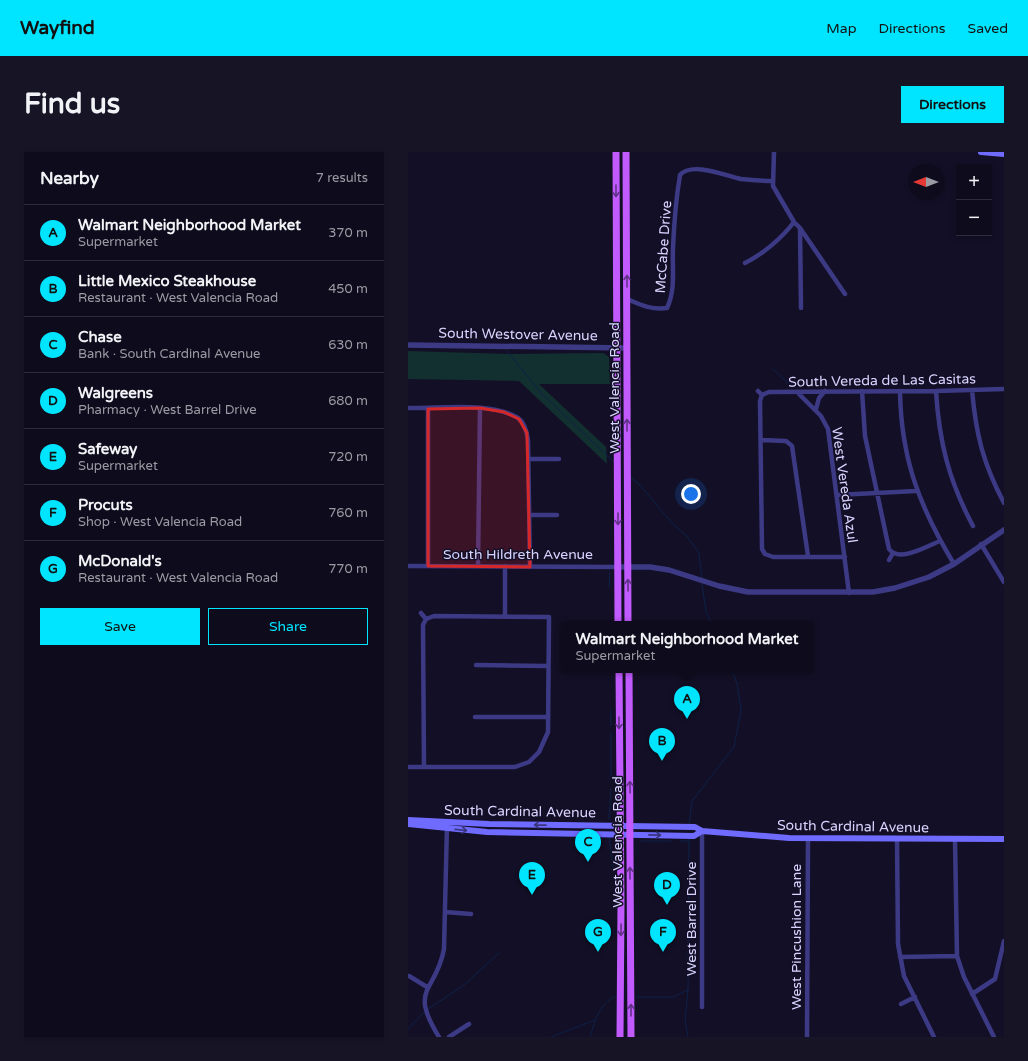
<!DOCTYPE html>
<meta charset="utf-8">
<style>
:root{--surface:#0e0b1c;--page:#171425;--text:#f1f3f6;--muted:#9b9ba3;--line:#2e2b3b;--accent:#00e5ff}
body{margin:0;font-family:"Varela Round",sans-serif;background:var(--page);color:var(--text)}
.controls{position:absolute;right:12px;top:12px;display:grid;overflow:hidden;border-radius:0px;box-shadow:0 2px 6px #0003}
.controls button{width:36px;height:36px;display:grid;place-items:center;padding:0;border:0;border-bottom:1px solid var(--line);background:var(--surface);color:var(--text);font:20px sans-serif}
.compass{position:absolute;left:500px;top:12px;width:36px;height:36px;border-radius:50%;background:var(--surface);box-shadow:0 2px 6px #0003;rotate:270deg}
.you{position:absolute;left:283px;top:342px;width:14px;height:14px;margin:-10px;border:3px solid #fff;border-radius:50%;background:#1a73e8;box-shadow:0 0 0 6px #1a73e833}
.badge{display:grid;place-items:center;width:26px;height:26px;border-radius:50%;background:var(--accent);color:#111;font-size:13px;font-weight:700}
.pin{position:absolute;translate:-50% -33px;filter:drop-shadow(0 1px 2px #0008)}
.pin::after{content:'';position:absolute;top:21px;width:14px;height:12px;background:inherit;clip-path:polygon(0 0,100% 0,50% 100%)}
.popup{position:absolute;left:153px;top:469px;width:252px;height:52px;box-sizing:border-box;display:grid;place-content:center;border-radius:0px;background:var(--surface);filter:drop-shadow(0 1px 3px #0005);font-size:13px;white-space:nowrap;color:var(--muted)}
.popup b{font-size:15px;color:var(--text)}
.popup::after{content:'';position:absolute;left:50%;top:100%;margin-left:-8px;border:8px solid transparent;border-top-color:var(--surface)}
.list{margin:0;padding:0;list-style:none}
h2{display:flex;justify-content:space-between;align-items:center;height:52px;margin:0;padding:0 16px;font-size:17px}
h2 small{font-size:13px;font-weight:400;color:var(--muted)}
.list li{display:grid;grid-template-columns:26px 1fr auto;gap:12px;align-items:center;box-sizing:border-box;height:56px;padding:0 16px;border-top:1px solid var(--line)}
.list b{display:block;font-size:15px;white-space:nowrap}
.list p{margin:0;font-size:13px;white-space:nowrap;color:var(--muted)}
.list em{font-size:13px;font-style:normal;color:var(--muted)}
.actions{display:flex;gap:8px;padding:12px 16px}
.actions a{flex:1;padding:9px 0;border:1px solid var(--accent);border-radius:0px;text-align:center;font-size:14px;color:var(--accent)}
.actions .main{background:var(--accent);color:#111}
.map{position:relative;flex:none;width:596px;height:885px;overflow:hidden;border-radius:0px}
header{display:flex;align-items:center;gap:24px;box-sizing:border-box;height:56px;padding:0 20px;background:var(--accent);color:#111}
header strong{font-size:19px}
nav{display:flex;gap:22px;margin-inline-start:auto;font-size:14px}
.intro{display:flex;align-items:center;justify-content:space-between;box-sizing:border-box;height:96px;padding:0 24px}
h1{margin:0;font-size:28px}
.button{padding:10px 18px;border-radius:0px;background:var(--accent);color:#111;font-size:14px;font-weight:700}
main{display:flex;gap:24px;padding:0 24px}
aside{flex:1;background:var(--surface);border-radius:0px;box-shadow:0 2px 6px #0003}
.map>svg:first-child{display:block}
.green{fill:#12302f}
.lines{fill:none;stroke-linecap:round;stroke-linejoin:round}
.stream{stroke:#0c2248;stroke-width:1}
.minor{stroke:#3d3a85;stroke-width:4.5}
.tertiary{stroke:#3d3a85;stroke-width:5.5}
.secondary{stroke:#6f6bff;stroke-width:6}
.primary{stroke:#c25bff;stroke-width:7}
.oneway{stroke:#623188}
.oneway2{stroke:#38347d}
.marked{fill:#d62828;fill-opacity:0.2;stroke:#d62828;stroke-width:3;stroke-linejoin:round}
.labels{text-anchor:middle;stroke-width:3;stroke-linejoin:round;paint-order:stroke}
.street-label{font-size:14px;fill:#d9d4ff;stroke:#130f26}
</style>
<header>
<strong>Wayfind</strong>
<nav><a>Map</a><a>Directions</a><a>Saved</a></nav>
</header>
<div class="intro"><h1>Find us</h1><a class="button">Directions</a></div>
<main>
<aside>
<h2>Nearby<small>7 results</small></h2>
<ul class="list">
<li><span class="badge">A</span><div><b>Walmart Neighborhood Market</b><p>Supermarket</p></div><em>370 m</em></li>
<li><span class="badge">B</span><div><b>Little Mexico Steakhouse</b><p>Restaurant · West Valencia Road</p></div><em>450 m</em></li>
<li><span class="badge">C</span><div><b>Chase</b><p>Bank · South Cardinal Avenue</p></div><em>630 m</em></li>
<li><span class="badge">D</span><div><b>Walgreens</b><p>Pharmacy · West Barrel Drive</p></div><em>680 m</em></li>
<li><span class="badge">E</span><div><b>Safeway</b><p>Supermarket</p></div><em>720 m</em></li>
<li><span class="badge">F</span><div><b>Procuts</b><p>Shop · West Valencia Road</p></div><em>760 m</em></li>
<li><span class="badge">G</span><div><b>McDonald's</b><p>Restaurant · West Valencia Road</p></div><em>770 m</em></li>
</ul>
<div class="actions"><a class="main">Save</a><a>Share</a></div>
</aside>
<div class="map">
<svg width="596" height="885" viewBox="0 0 596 885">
<rect width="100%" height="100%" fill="#130f26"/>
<path class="green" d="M0 199 103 202 195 201 201 205 202 232H131L198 295 199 312 111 229 0 227Z"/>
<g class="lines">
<path class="stream" d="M99 199 134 242 206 310
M365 217 383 234
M223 326 232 333 263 370 279 384 291 401 294 427
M294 432 298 460 304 472
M201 435 202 420
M203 574V558
M203 581V627
M201 667 203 637
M281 673 284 649 326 595 333 558 329 532 324 518
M201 684 205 715
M233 689H263
M272 689H281
M280 838 277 868 280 885
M229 845H265L280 838 281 686
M20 857 56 833 91 801
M0 877 16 860
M143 885 187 868
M182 885C186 871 192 850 207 845"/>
<path class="minor" d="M366 0 365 34 386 70 392 76 437 142
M392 76 393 156
M337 111C355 102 374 86 386 70
M219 147C233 153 243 158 259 156 268 137 264 117 265 96 266 72 268 47 272 23 284 9 318 24 333 27 344 28 354 29 364 29
M564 238C568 283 575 311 596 351
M350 239 354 243
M454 239 457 284 481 397C491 411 519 394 532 389
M492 239C493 306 511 354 546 412
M528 239C531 290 541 329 565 374
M389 240 413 264 420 277 441 441
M354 243 361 240 528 239 596 237
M354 243 352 249 354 397 357 402
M0 256C31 257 84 249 110 266 116 270 119 281 120 288L122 415
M408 257 411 246 417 239
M353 288 378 289 384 294 400 404
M121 307H151
M429 343 508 339
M122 363H149
M573 392 596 430
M357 402 365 405H437
M481 408 485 401
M0 414 210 415
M20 414V257
M70 414 72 256
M97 414V464
M13 461 18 467
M68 513 139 514
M67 565H140
M0 615H107L121 610 131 600 140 580 141 465 26 464 18 467
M16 615 15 473 18 467
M489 687 490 792 496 824 526 885
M547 687 549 804 556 825 586 885
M37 760 63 762
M492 805 549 804
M1 824 19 835
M564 842 587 827 596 789
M493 852 507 845
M294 855V679
M31 885C0 835 28 841 36 797L39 673
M41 885 61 872
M399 885 400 686"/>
<path class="tertiary" d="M0 193 219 196
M210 415H242L261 418 311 434 340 440H465L487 436 521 425 546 412 596 378"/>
<path class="secondary" d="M573 0 596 2
M0 668 81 672 287 675 294 679 381 686 596 687
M0 672 79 680 286 684 294 679"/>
<path class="primary" d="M208 0 210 472
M218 0 220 472
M211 518 213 754 212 885
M221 518 223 885"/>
</g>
<defs><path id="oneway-shaft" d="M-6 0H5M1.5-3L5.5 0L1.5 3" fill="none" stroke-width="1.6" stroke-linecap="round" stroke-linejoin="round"/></defs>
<g class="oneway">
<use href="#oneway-shaft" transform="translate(208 39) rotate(90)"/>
<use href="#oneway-shaft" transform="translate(219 129) rotate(-90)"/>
<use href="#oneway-shaft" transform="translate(219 273) rotate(-90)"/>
<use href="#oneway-shaft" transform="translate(210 367) rotate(90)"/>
<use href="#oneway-shaft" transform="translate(220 433) rotate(-91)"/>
<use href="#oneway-shaft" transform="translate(211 571) rotate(90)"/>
<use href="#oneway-shaft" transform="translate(222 635) rotate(-91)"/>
<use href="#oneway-shaft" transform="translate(222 721) rotate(-90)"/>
<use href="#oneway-shaft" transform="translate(213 778) rotate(91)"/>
<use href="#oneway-shaft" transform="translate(223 858) rotate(-90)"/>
</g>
<g class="oneway2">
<use href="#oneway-shaft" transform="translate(132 673) rotate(-179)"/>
<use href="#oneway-shaft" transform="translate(53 678) rotate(6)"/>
<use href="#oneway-shaft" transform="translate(247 683) rotate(1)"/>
</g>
<path class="marked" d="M72 256 96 260 111 267 119 281 122 415 20 414V257Z"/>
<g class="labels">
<g class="street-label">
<text transform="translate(255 95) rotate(-86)" y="5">McCabe Drive</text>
<text transform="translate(110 182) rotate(1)" y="5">South Westover Avenue</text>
<text transform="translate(474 228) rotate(-1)" y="5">South Vereda de Las Casitas</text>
<text transform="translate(206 236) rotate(-90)" y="5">West Valencia Road</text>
<text transform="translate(437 333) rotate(82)" y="5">West Vereda Azul</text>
<text x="110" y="407">South Hildreth Avenue</text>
<text transform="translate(112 659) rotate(1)" y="5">South Cardinal Avenue</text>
<text transform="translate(445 674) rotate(1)" y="5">South Cardinal Avenue</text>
<text transform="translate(209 690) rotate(-90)" y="5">West Valencia Road</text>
<text transform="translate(283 767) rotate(-90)" y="5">West Barrel Drive</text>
<text transform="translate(388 785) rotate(-90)" y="5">West Pincushion Lane</text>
</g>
</g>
</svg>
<div class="controls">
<button>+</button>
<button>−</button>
</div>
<svg class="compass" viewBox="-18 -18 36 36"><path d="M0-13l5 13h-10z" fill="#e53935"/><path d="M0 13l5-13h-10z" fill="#9b9ba3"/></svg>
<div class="you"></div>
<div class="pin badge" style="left:279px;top:567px">A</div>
<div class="popup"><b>Walmart Neighborhood Market</b>Supermarket</div>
<div class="pin badge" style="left:254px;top:609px">B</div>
<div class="pin badge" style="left:180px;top:710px">C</div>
<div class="pin badge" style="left:259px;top:753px">D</div>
<div class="pin badge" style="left:124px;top:743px">E</div>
<div class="pin badge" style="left:255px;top:800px">F</div>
<div class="pin badge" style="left:190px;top:800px">G</div>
</div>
</main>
